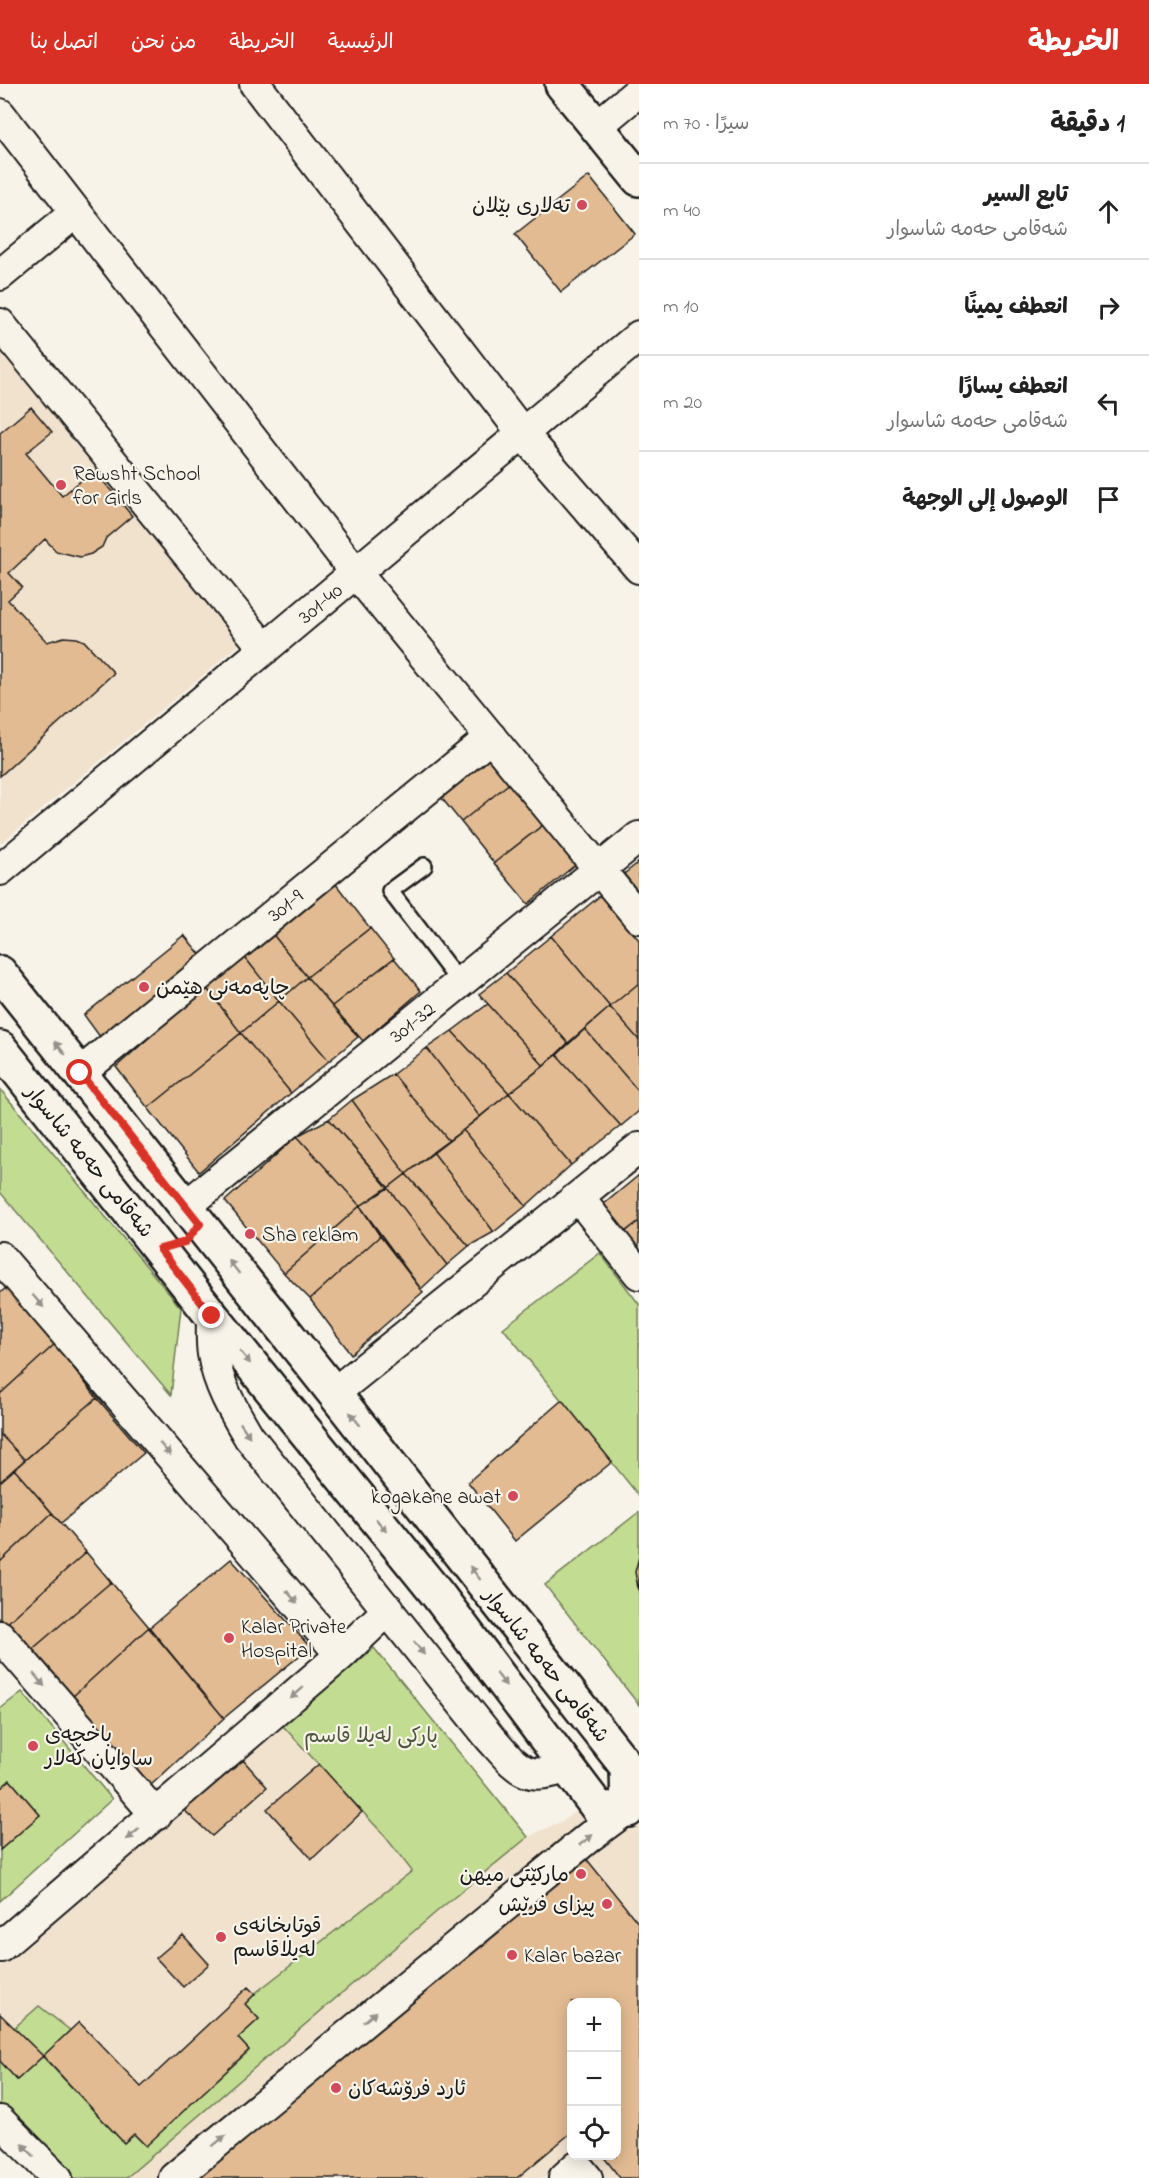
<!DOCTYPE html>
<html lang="ar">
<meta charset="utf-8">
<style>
:root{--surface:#fff;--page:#f2f2f2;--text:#222;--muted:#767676;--line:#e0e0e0;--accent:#d93025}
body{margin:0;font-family:"Indie Flower","Playpen Sans Arabic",sans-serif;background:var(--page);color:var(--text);direction:rtl}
.controls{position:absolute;right:18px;bottom:18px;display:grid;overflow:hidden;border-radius:12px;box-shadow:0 3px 15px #0003}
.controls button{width:54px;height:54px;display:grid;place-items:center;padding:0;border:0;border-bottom:2px solid var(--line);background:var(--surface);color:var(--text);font:30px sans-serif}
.stop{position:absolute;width:18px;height:18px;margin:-14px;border:4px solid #d93025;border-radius:50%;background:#fff}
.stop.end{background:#d93025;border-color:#fff;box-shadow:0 2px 6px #0008}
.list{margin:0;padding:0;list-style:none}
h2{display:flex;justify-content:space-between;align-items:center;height:78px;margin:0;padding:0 24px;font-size:26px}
h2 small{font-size:20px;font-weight:400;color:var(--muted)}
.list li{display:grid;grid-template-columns:39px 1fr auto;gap:18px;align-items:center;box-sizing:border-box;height:96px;padding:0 24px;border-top:2px solid var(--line)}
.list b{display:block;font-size:22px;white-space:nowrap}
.list p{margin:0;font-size:20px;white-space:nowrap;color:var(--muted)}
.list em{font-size:20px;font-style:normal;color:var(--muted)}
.icon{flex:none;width:33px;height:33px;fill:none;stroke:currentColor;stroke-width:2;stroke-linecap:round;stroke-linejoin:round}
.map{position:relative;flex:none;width:639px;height:2094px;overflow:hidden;direction:ltr}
header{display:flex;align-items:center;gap:36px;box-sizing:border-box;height:84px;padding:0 30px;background:var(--accent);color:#fff}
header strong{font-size:28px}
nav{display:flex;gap:33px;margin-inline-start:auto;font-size:21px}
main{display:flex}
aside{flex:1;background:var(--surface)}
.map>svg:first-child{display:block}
.built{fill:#f1e2ce;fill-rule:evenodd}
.green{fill:#c2dc92;stroke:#6f7c57;stroke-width:1.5}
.building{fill:#e2bb92;stroke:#1c1c1c;stroke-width:1.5}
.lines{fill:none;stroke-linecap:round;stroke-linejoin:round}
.lane-casing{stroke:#1c1c1c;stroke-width:20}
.street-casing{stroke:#1c1c1c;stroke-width:34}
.secondary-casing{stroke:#1c1c1c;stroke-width:38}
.primary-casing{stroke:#1c1c1c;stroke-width:38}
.lane{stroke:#f7f3e8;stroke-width:15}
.street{stroke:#f7f3e8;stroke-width:30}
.secondary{stroke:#f7f3e8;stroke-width:33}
.primary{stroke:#f7f3e8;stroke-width:33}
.oneway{fill:#94928c}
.route{stroke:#d93025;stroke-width:8}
.poi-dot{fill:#d1495b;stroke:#f7f3e8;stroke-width:2}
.labels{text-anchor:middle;stroke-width:4.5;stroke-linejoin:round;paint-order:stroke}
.poi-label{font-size:21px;fill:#1c1c1c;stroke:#f7f3e8;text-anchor:start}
.street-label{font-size:21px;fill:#1c1c1c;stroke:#f7f3e8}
.park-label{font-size:21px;fill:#4e563f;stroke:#f7f3e8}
</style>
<header>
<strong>الخريطة</strong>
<nav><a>الرئيسية</a><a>الخريطة</a><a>من نحن</a><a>اتصل بنا</a></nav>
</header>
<main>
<aside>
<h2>1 دقيقة<small>سيرًا · 70 m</small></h2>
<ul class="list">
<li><svg class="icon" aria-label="ahead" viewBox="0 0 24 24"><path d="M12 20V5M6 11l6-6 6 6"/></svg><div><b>تابع السير</b><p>شەقامی حەمە شاسوار</p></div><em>40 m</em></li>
<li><svg class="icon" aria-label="right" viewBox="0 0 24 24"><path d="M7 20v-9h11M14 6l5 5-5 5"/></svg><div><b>انعطف يمينًا</b></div><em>10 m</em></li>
<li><svg class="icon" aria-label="left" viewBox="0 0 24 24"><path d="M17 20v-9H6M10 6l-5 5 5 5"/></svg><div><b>انعطف يسارًا</b><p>شەقامی حەمە شاسوار</p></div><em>20 m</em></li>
<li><svg class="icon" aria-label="arrive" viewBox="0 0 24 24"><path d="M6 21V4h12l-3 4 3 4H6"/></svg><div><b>الوصول إلى الوجهة</b></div></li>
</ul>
</aside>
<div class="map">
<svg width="639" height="2094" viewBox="0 0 639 2094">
<rect width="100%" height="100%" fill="#f7f3e8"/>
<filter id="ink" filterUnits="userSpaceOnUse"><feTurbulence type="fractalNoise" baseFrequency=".0167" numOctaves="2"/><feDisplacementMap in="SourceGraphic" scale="12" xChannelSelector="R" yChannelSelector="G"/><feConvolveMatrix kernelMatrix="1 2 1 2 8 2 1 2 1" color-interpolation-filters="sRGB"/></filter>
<g filter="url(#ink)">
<path class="built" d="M0 244 243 558 0 760Z
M283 1642 384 1751 441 1824 528 1753 564 1736 639 1681V2094H74L0 2021V1882ZM572 1918H616V2072H572Z"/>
<path class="green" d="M0 1005 181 1224 171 1311 0 1108Z
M600 1169 639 1220V1412L503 1244Z
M639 1428V1621L545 1501Z
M374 1564 528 1753 441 1824 126 2094H74L0 2021V1977L17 1996 42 1973 14 1944 39 1922 71 1947 43 1973 124 2059 134 2050 145 2061 249 1967 238 1954 259 1935 245 1920 254 1910 412 1787 384 1751 283 1642Z
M22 1608 112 1715 0 1817V1766L40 1731 10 1696 0 1705V1625Z"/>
<path class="building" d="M589 92 635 150 561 208 515 150Z
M31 323 52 348 26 369 62 412 94 386 132 432 106 454 102 463 91 470 80 473 56 467 45 455 9 489 22 503 8 516 47 558 64 553 77 554 84 557 114 589 0 692V349Z
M489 673 511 698 461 738 440 712Z
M511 698 544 740 494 779 461 738Z
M544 740 575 781 528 820 494 779Z
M639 778V809L624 790Z
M335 799 370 844 307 893 271 848Z
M601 811 639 856V899L610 923 551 852Z
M370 844 394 874 332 922 307 893Z
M271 848 307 893 279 917 243 871Z
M184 851 204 875 103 957 84 931Z
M551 852 610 923 568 959 506 889Z
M243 871 279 917 241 949 205 902Z
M394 874 421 907 363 957 332 922Z
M506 889 568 959 544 982 479 910Z
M307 893 358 953 329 977 279 917Z
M639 899V956L610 923Z
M206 903 241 949 148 1024 116 983Z
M279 917 329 977 291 1009 241 949Z
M488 920 544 982 509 1009 452 947Z
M610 923 639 956V1008L585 945Z
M585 945 639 1008V1027L621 1042 557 971Z
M452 947 509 1009 480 1033 427 964Z
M241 949 291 1009 199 1088 148 1024Z
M427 964 480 1033 449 1057 393 990Z
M557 971 621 1042 571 1081 509 1009Z
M393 990 449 1057 406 1090 352 1016Z
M509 1009 571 1081 526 1122 463 1046Z
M352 1016 406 1090 388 1104 329 1035Z
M329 1035 388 1103 360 1122 297 1052Z
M463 1046 526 1122 494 1148 433 1068Z
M297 1052 360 1122 284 1189 225 1117Z
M433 1068 494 1148 469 1162 406 1090Z
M406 1090 469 1162 447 1181 388 1104Z
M639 1091V1137L624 1149 604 1120Z
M388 1104 447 1181 421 1205 360 1122Z
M360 1122 380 1152 310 1215 284 1189Z
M639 1137V1167L625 1148Z
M380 1152 423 1208 351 1270 310 1215Z
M7 1203 55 1260 0 1310V1209Z
M55 1260 97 1314 25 1376 0 1350V1310Z
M97 1314 144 1369 61 1439 14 1385Z
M562 1316 612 1378 515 1457 468 1398Z
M0 1350 25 1376 0 1398Z
M14 1385 52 1429 0 1478V1398Z
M52 1429 86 1468 5 1541 0 1535V1478Z
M86 1468 111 1498 29 1568 5 1541Z
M639 1473V1509L635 1488Z
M231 1475 310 1563 224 1634 149 1544Z
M111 1498 149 1543 72 1613 29 1568Z
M149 1543 224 1634 150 1702 72 1613Z
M243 1676 267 1703 212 1752 184 1726Z
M319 1680 362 1728 312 1775 267 1725Z
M10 1696 40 1731 0 1766V1705Z
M585 1773 639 1840V2094H620L603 2072H616V1918H572V2048L517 2094H197Z
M183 1851 209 1880 183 1903 156 1874Z
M248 1903 255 1910 245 1920 259 1935 238 1954 249 1966 146 2062 134 2050 124 2059 43 1972 79 1938 141 2003Z
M0 1930 43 1972 17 1996 0 1977Z"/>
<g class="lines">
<defs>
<path id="lane" d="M424 782 390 807 460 899"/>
<path id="street" d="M255 0 523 350 639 484
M0 30 356 489 639 834
M596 43 639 7
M0 191 76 128
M0 240 265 565
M0 786 639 252
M80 989 491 653
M578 1113 639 1190
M186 1122 639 753
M0 1173 341 1571
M212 1232C212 1244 211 1258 213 1270 218 1301 233 1326 249 1353L490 1654C518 1685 524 1699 568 1683
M334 1309 639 1064
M0 1552 156 1731
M0 1863 341 1571 389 1525
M0 2037 57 2094
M174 2094 589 1753 639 1716
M564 2094 577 2082 587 2094"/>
<path id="secondary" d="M562 0 639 95"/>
<path id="primary" d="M0 889 334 1309 627 1683 628 1726
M0 964 212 1232 438 1511 598 1724 628 1726"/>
</defs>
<use href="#lane" class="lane-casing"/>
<use href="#street" class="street-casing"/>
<use href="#secondary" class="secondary-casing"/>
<use href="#primary" class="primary-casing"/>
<use href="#lane" class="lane"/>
<use href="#street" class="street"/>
<use href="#secondary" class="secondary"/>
<use href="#primary" class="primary"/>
</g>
<defs><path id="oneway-solid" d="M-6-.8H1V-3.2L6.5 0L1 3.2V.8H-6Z" transform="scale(1.5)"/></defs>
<g class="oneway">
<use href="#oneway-solid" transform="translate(60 964) rotate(-129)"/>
<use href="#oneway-solid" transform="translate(234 1183) rotate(-128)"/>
<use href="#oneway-solid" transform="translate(38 1217) rotate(49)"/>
<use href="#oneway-solid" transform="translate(245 1273) rotate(51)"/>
<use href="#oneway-solid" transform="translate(355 1335) rotate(-128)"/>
<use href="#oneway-solid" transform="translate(245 1346) rotate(56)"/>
<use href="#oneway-solid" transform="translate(165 1365) rotate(49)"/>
<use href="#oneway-solid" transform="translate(381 1441) rotate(51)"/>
<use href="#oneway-solid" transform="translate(475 1489) rotate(-128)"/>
<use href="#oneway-solid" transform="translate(292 1513) rotate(49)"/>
<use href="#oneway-solid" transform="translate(419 1564) rotate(52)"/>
<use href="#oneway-solid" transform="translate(501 1595) rotate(53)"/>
<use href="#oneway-solid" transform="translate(39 1596) rotate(49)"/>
<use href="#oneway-solid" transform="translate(297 1609) rotate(139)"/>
<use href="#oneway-solid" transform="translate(133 1750) rotate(140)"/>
<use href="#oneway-solid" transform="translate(586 1756) rotate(-38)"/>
<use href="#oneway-solid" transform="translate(370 1933) rotate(-39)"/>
<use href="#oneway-solid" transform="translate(219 2057) rotate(-39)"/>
<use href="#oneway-solid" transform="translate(28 2066) rotate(-135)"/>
</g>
</g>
<g class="lines" filter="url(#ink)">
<path class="route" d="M80 989 200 1140 185 1158 160 1165 212 1232"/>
</g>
<g class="poi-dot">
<circle cx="582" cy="121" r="6"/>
<circle cx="61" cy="401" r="6"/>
<circle cx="144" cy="903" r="6"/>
<circle cx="250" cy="1150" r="6"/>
<circle cx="513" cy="1412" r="6"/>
<circle cx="229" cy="1554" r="6"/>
<circle cx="33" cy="1662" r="6"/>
<circle cx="581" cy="1790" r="6"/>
<circle cx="607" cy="1820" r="6"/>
<circle cx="221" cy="1853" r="6"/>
<circle cx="512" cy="1871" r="6"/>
<circle cx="336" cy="2004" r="6"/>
</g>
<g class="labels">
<g class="poi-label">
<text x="570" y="128" text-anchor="end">تەلاری بێلان</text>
<text x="73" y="396">Rawsht School<tspan x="73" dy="24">for Girls</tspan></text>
<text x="156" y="910">چاپەمەنی هێمن</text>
<text x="262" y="1157">Sha reklam</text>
<text x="501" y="1419" text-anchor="end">kogakane awat</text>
<text x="241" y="1549">Kalar Private<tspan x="241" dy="24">Hospital</tspan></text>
<text x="45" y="1657">باخچەی<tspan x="45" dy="24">ساوایان کەلار</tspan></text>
<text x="569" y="1797" text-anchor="end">مارکێتی میهن</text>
<text x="595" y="1827" text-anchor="end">پیزای فرێش</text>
<text x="233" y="1848">قوتابخانەی<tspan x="233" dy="24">لەیلاقاسم</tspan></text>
<text x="524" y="1878">Kalar bazar</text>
<text x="348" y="2011">ئارد فرۆشەکان</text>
</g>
<g class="street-label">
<text transform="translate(320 519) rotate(-40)" y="7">301-40</text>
<text transform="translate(285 821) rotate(-39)" y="7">301-9</text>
<text transform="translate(412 938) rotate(-39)" y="7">301-32</text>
<text transform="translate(90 1077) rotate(51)" y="7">شەقامی حەمە شاسوار</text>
<text transform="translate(547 1581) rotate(52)" y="7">شەقامی حەمە شاسوار</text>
</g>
<g class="park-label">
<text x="371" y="1658">پارکی لەیلا قاسم</text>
</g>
</g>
</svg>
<div class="controls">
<button>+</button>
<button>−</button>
<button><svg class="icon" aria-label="locate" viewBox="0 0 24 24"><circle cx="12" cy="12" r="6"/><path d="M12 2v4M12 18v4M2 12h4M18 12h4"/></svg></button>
</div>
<div class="stop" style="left:80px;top:989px"></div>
<div class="stop end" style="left:212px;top:1232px"></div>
</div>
</main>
